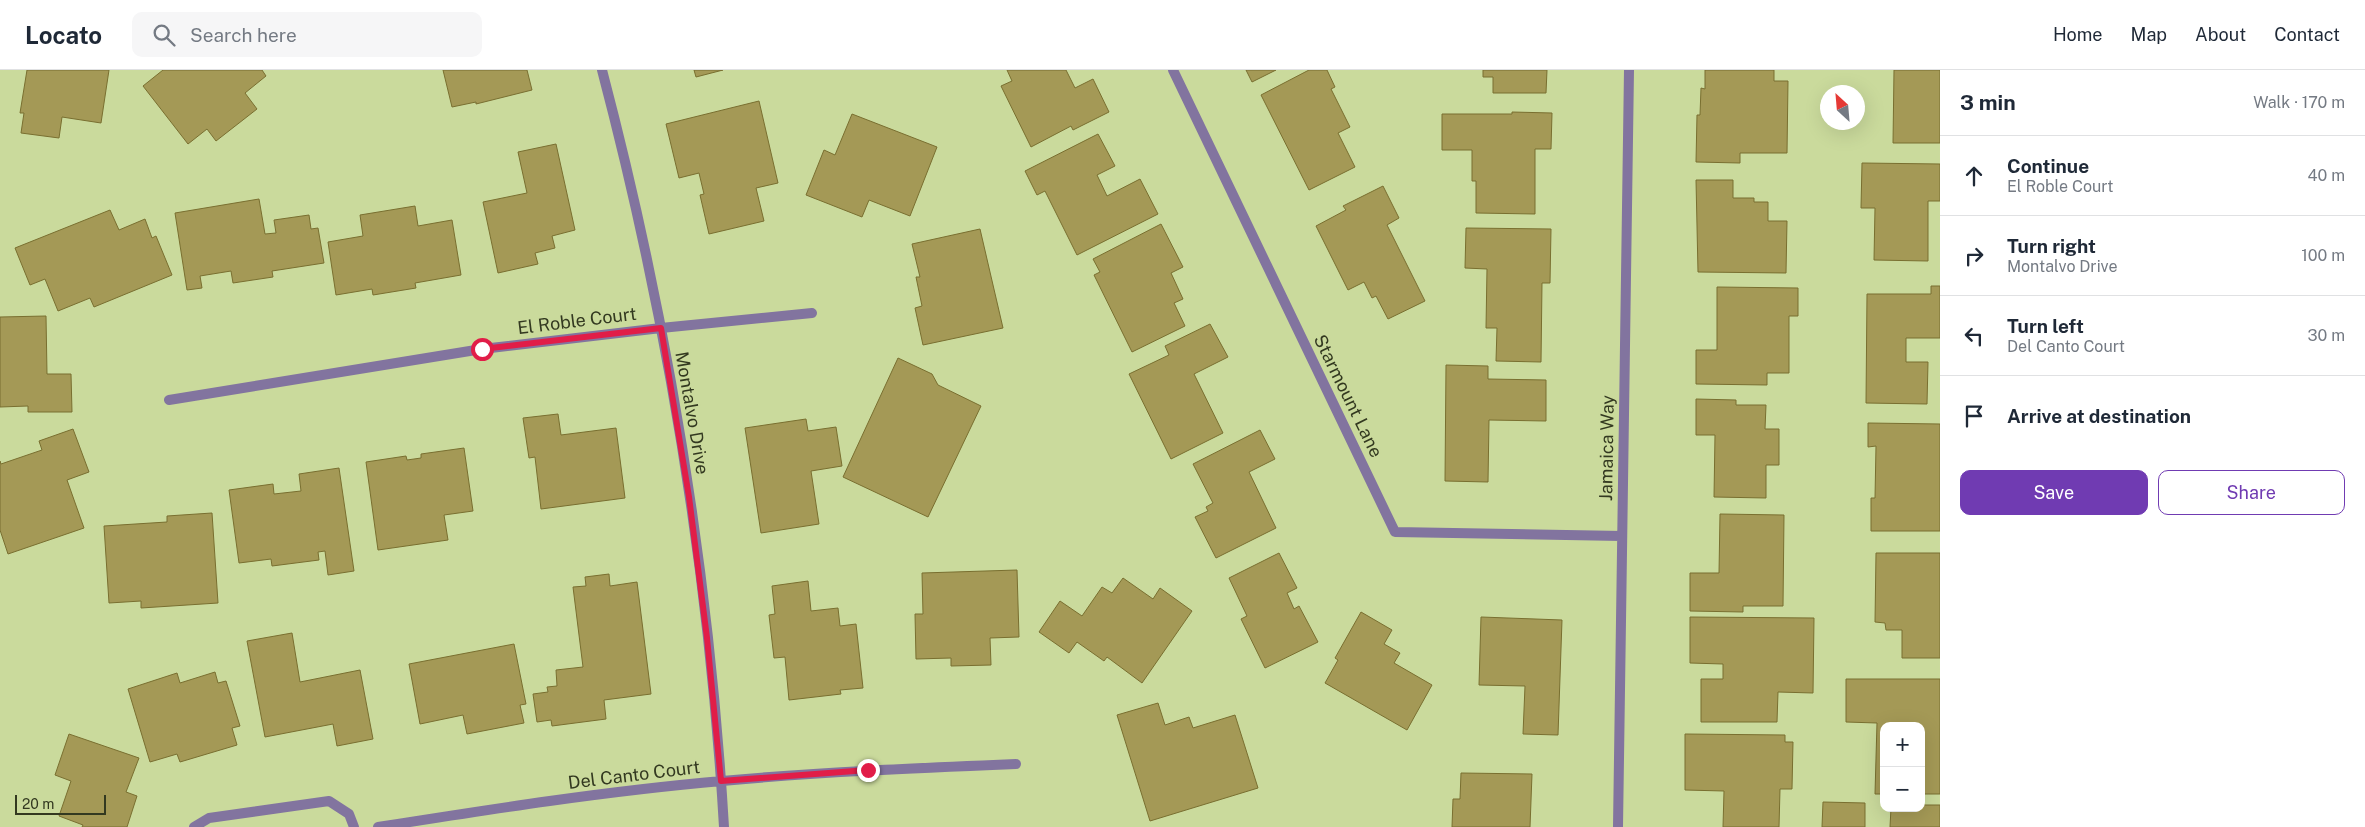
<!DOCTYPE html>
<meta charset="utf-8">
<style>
:root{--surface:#fff;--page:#f6f6f7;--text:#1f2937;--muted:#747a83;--line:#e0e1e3;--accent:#703bb2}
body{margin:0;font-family:"Public Sans",sans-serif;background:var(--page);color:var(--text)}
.controls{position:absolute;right:15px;bottom:15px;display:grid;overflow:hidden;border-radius:10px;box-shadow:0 5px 20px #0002}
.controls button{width:45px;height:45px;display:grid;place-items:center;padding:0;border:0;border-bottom:1px solid var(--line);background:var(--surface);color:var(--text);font:25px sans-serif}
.compass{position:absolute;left:1820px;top:15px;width:45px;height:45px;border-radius:50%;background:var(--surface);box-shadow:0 5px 20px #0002;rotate:334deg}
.scale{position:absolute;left:15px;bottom:12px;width:91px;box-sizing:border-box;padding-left:5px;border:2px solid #333920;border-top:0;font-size:14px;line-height:18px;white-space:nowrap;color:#333920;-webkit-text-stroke:4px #cada9c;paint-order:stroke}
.stop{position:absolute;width:15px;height:15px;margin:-11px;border:4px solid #e11d48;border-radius:50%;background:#fff}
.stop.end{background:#e11d48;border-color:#fff;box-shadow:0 1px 5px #0008}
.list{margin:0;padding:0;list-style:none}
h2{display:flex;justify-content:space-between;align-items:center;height:65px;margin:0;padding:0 20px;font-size:21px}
h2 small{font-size:16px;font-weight:400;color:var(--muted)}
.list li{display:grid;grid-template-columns:32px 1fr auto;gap:15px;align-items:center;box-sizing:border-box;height:80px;padding:0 20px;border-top:1px solid var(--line)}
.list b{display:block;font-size:19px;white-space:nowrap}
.list p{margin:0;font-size:16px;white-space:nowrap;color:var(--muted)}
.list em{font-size:16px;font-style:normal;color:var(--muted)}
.actions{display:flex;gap:10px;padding:15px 20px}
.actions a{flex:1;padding:11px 0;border:1px solid var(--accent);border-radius:10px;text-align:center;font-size:18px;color:var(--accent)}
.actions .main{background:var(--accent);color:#fff}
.icon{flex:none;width:28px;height:28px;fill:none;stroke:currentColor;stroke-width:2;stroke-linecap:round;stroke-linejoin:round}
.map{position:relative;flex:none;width:1940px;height:757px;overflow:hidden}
header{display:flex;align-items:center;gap:30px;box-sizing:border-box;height:70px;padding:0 25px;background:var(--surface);border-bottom:1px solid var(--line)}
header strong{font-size:24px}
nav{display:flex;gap:28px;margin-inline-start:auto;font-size:18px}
.search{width:350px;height:45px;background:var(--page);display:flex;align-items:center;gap:12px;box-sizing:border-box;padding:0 18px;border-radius:10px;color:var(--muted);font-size:19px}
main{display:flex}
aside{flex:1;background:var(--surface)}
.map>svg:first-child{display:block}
.building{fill:#a49956;stroke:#796f30}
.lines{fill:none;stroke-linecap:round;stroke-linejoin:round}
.street{stroke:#82749f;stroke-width:10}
.route{stroke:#e11d48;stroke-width:6}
.labels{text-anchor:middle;stroke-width:4;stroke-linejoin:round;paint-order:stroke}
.street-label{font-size:18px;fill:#333920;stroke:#cada9c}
</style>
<header>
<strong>Locato</strong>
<div class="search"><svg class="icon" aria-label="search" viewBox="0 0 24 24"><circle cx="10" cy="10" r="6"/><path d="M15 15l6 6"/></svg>Search here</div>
<nav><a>Home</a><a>Map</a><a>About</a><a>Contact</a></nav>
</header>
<main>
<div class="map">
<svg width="1940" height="757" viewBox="0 0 1940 757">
<rect width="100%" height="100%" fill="#cada9c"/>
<path class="building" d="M27 0H109L101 53 62 47 59 68 21 63 24 43H20Z
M163 0H262L266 6 245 23 257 39 216 71 207 59 188 74 143 16Z
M443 0H527L532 20 476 34V32L452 37Z
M694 0H723L696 7Z
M1007 0H1066L1075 18 1093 9 1109 42 1073 60 1071 56 1031 77 1001 16 1012 11Z
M1246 0H1276L1252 12Z
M1309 0H1327L1335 17 1331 19 1350 57 1338 63 1355 97 1309 120 1261 25Z
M1483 0H1547L1546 23H1493V7H1483Z
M1705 0H1774V11H1788L1787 83H1740V93L1696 92 1697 45H1700L1701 18 1705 19Z
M1894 0H1940V73H1893Z
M759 31 778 113 756 118 764 151 709 164 700 125 704 124 699 103 679 108 666 54Z
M1512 42 1552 43 1551 79H1535V144L1476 143V111H1472V80H1442V44H1512Z
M852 44 937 77 910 146 869 130 862 147 806 125 824 80 835 85Z
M1098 64 1115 96 1097 105 1107 126 1140 109 1158 144 1077 185 1045 121 1037 125 1025 101Z
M556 74 575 160 552 166 555 178 535 183 538 194 498 203 483 132 527 123 518 82Z
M1862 93 1940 94V131H1928V191L1874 190 1875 138H1861Z
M1696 110H1733V128H1754V132H1768V151H1787L1786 203 1698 202Z
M1383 116 1399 148 1387 155 1425 231 1388 249 1376 226 1372 228 1364 212 1348 220 1316 156 1346 140 1343 136Z
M259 129 265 164 276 163 274 150 309 145 311 159 318 158 324 193 272 201 273 207 233 213 231 201 200 206 202 218 187 220 175 143Z
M415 136 418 156 452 150 461 205 415 213 416 218 373 225 372 219 336 225 328 172 363 166 360 145Z
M110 140 119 160 145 149 152 168 156 166 172 205 94 237 90 228 58 241 45 209 30 215 15 178Z
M1161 154 1183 197 1171 203 1183 229 1174 233 1185 256 1132 282 1094 205 1100 202 1093 189Z
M1466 158 1551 159 1550 213H1542L1541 292 1496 291 1497 258H1486L1487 199 1465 198Z
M980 159 1003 258 923 275 915 238 922 236 916 207H920L912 174Z
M1931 216H1940V268H1906V292H1928L1927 334 1866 333 1867 224H1931Z
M1717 217 1798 218V246H1789V303H1767V315L1696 314V280H1717Z
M46 246 47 304H71L72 342H28V336L0 337V247Z
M1210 254 1228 287 1194 304 1223 363 1171 389 1129 304 1169 285 1165 276Z
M898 288 932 304 938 315 981 336 928 447 843 407Z
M1446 295 1488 296V309L1546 310V351L1489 350 1488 412 1445 411Z
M1696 329 1736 330V335H1766L1765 359H1779V395H1766V428L1714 427 1715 365H1696Z
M558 344 561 365 616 358 625 428 541 439 535 387 529 388 523 348Z
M806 349 808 361 836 357 842 396 811 401 819 454 761 463 745 358Z
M1868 353 1940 354V461H1871V428H1875L1876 376 1868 377Z
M73 359 89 402 67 410 84 458 8 484 0 460V391L1 394 42 380 39 371Z
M1260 360 1275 389 1249 402 1276 458 1216 488 1195 447 1208 441 1206 437 1213 433 1193 394Z
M464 378 473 441 444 445 448 470 378 480 366 392 406 386 407 390 421 388V384Z
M339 398 354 501 328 505 325 481 318 482 319 490 272 496 271 489 239 493 229 420 273 414 274 424 301 421 299 404Z
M212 443 218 533 141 538V531L109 533 104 456 167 452V446Z
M1720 444 1784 445 1783 536H1743V542L1690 541V503H1719Z
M1279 483 1297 518 1287 523 1294 539 1299 536 1318 572 1265 598 1241 549 1247 546 1229 508Z
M1876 483H1940V588H1902V560H1886L1885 553 1875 552Z
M1017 500 1019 567 990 568 991 595 951 596V588L916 589 915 544H923L922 503Z
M609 504 610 516 637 512 651 624 604 630 606 649 552 656 551 650 537 652 533 624 548 622 547 617 557 616 556 600 583 597 573 517 586 516 585 507Z
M1123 508 1153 529 1160 518 1192 541 1142 613 1107 587 1104 591 1077 572 1069 583 1039 562 1060 531 1082 546 1102 517 1112 523Z
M808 511 811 541 838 538 840 556 856 554 863 618 840 620 841 624 789 630 785 587 774 588 769 545 775 544 772 516Z
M1361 542 1392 560 1384 574 1400 583 1394 593 1432 615 1407 660 1325 613 1338 590 1335 588Z
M1481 547 1562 550 1558 665 1523 664 1525 616 1479 615Z
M1690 547 1814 548 1813 623 1778 622 1777 652H1701V609H1723V594L1690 593Z
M292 563 300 612 360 600 373 669 337 676 333 654 265 667 247 571Z
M514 574 526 634 520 635 524 653 467 664 463 645 420 654 409 594Z
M215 602 218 613 226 611 240 656 232 658 237 675 180 692 177 684 150 692 128 619 177 603 180 613Z
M1846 609H1940V724H1921V656H1884V724H1875L1877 653 1846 652Z
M1158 633 1165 655 1189 647 1193 658 1235 645 1258 718 1150 751 1117 645Z
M69 664 139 688 126 722 137 726 127 757H82L83 755 59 746 71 711 55 705Z
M1685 664 1785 665V672H1793L1792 719H1780L1779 757H1723L1724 721 1685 720Z
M1461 703 1532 704 1530 757H1452L1453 729H1460Z
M1823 732 1865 733V757H1822Z
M1921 735H1940V757H1890L1891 738H1921Z"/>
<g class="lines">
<path class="street" d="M602 0C667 247 709 502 724 757
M1173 0 1395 462 1622 466
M169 330 482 279 661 258 812 243
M194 757 209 748 329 731 349 744 354 757
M378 757C492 739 607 721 722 711 820 702 918 698 1016 694
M1618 757 1629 0"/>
</g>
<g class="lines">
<path class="route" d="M482 279 661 258 689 427 707 568 721 711 868 700"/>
</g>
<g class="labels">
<g class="street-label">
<text transform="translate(577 251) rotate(-7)" y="6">El Roble Court</text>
<text transform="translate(1348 326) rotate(64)" y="6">Starmount Lane</text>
<text transform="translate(692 343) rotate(80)" y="6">Montalvo Drive</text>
<text transform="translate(1607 378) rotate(-89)" y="6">Jamaica Way</text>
<text transform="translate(634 705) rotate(-7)" y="6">Del Canto Court</text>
</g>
</g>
</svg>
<div class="controls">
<button>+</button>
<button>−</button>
</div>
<svg class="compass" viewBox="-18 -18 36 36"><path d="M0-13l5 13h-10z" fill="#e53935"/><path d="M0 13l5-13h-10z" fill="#747a83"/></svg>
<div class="scale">20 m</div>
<div class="stop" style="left:482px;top:279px"></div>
<div class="stop end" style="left:868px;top:700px"></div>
</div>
<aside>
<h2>3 min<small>Walk · 170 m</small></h2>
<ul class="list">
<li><svg class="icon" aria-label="ahead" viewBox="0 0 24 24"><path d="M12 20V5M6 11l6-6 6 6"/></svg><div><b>Continue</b><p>El Roble Court</p></div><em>40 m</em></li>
<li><svg class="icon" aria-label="right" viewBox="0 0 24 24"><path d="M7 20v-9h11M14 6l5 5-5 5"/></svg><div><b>Turn right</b><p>Montalvo Drive</p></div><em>100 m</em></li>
<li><svg class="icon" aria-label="left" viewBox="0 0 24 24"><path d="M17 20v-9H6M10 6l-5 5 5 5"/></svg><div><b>Turn left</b><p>Del Canto Court</p></div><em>30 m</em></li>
<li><svg class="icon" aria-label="arrive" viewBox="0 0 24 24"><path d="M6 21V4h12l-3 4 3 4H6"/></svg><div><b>Arrive at destination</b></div></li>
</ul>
<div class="actions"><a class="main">Save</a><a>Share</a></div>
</aside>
</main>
